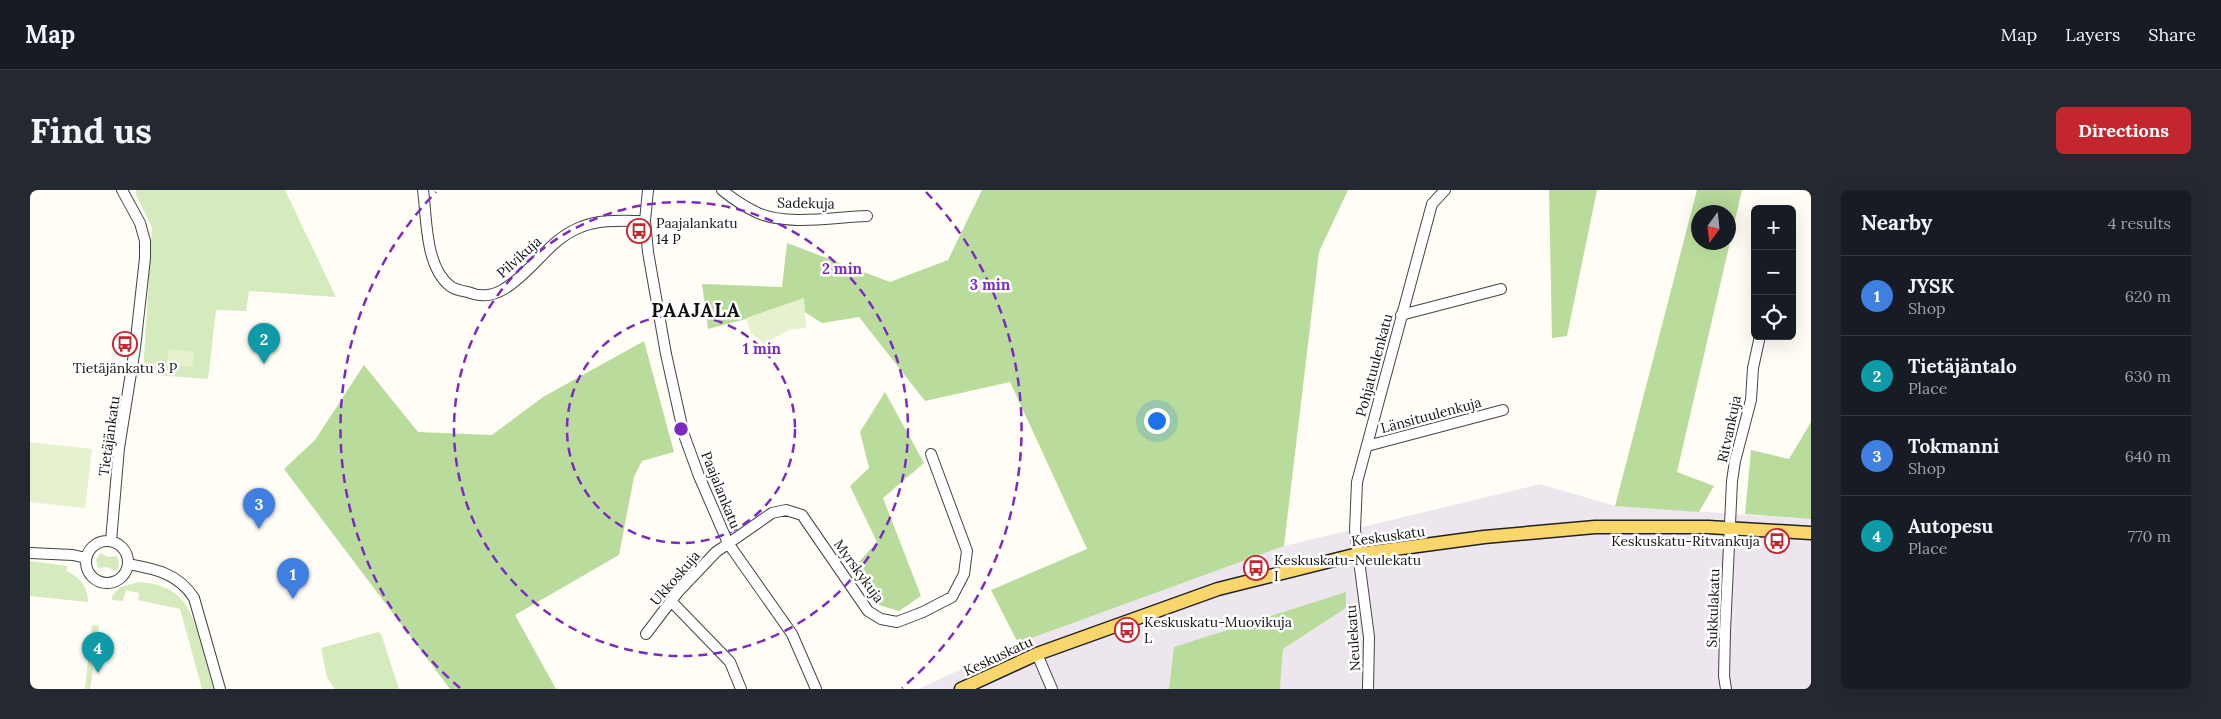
<!DOCTYPE html>
<meta charset="utf-8">
<style>
:root{--surface:#171b24;--page:#242831;--text:#f1f3f6;--muted:#9ea1a6;--line:#363941;--accent:#c4262e}
body{margin:0;font-family:Lora,serif;background:var(--page);color:var(--text)}
.controls{position:absolute;right:15px;top:15px;display:grid;overflow:hidden;border-radius:8px;box-shadow:0 5px 20px #0002}
.controls button{width:45px;height:45px;display:grid;place-items:center;padding:0;border:0;border-bottom:1px solid var(--line);background:var(--surface);color:var(--text);font:25px sans-serif}
.compass{position:absolute;left:1661px;top:15px;width:45px;height:45px;border-radius:50%;background:var(--surface);box-shadow:0 5px 20px #0002;rotate:195deg}
.you{position:absolute;left:1126px;top:230px;width:18px;height:18px;margin:-12px;border:4px solid #fff;border-radius:50%;background:#1a73e8;box-shadow:0 0 0 8px #1a73e833}
.badge{display:grid;place-items:center;width:32px;height:32px;border-radius:50%;background:var(--accent);color:#fff;font-size:16px;font-weight:700}
.pin{position:absolute;translate:-50% -41px;filter:drop-shadow(0 1px 2px #0008)}
.pin::after{content:'';position:absolute;top:26px;width:18px;height:15px;background:inherit;clip-path:polygon(0 0,100% 0,50% 100%)}
.list{margin:0;padding:0;list-style:none}
h2{display:flex;justify-content:space-between;align-items:center;height:65px;margin:0;padding:0 20px;font-size:21px}
h2 small{font-size:16px;font-weight:400;color:var(--muted)}
.list li{display:grid;grid-template-columns:32px 1fr auto;gap:15px;align-items:center;box-sizing:border-box;height:80px;padding:0 20px;border-top:1px solid var(--line)}
.list b{display:block;font-size:19px;white-space:nowrap}
.list p{margin:0;font-size:16px;white-space:nowrap;color:var(--muted)}
.list em{font-size:16px;font-style:normal;color:var(--muted)}
.icon{flex:none;width:28px;height:28px;fill:none;stroke:currentColor;stroke-width:2;stroke-linecap:round;stroke-linejoin:round}
.map{position:relative;flex:none;width:1781px;height:499px;overflow:hidden;border-radius:8px}
header{display:flex;align-items:center;gap:30px;box-sizing:border-box;height:70px;padding:0 25px;background:var(--surface);border-bottom:1px solid var(--line)}
header strong{font-size:24px}
nav{display:flex;gap:28px;margin-inline-start:auto;font-size:18px}
.intro{display:flex;align-items:center;justify-content:space-between;box-sizing:border-box;height:120px;padding:0 30px}
h1{margin:0;font-size:35px}
.button{padding:12px 22px;border-radius:8px;background:var(--accent);color:#fff;font-size:18px;font-weight:700}
main{display:flex;gap:30px;padding:0 30px}
aside{flex:1;background:var(--surface);border-radius:8px;box-shadow:0 5px 20px #0002}
.map>svg:first-child{display:block}
.industrial{fill:#eee6ef}
.green{fill:#d5ebbd}
.forest{fill:#b9dc9c;fill-rule:evenodd}
.pitch{fill:#e6f2cf}
.lines{fill:none;stroke-linecap:round;stroke-linejoin:round}
.minor-casing{stroke:#444;stroke-width:12}
.major-casing{stroke:#222;stroke-width:15}
.minor{stroke:#fff;stroke-width:10}
.major{stroke:#f9d66b;stroke-width:12}
.ring{fill:none;stroke:#7b2cbf;stroke-width:2.5;stroke-dasharray:9 6}
.labels{text-anchor:middle;stroke-width:5;stroke-linejoin:round;paint-order:stroke}
.street-label{font-size:14px;fill:#111;stroke:#fff}
.poi-label{font-size:14px;fill:#111;stroke:#fff;text-anchor:start}
.district-label{font-size:19px;font-weight:bold;letter-spacing:1px;fill:#111;stroke:#fff}
.centre{fill:#7b2cbf;stroke:#fff;stroke-width:2.5}
.ring-label{font-size:15px;text-anchor:middle;font-weight:bold;fill:#7b2cbf;stroke:#fff;stroke-width:5;stroke-linejoin:round;paint-order:stroke}
</style>
<header>
<strong>Map</strong>
<nav><a>Map</a><a>Layers</a><a>Share</a></nav>
</header>
<div class="intro"><h1>Find us</h1><a class="button">Directions</a></div>
<main>
<div class="map">
<svg width="1781" height="499" viewBox="0 0 1781 499">
<rect width="100%" height="100%" fill="#fffdf5"/>
<path class="industrial" d="M1510 294 1585 316 1781 329V499H1250L1253 459 1316 418V402L1140 499H888L988 453 1254 356Z"/>
<path class="green" d="M106 0H255L306 107 219 101 216 121 186 120 178 189 113 184 122 37 106 5Z
M70 363 78 367 87 366C89 371 90 376 86 381L77 377 68 378 66 370Z
M0 371 37 376V381C50 388 58 396 58 412L0 406Z
M109 392C150 395 160 415 170 450 175 467 179 483 184 499H172L150 419 108 410 109 403 96 400 93 411 82 410V406L90 397Z
M62 435 69 436 60 499H55Z
M348 442 351 444 369 499H305L297 488 291 458Z"/>
<path class="forest" d="M952 0H1318L1289 62 1254 356 988 453 961 400 1057 359 980 192 895 211 829 127 792 133 765 116 678 139 672 94 752 97 757 53 860 92 918 70Z
M1519 0H1567L1537 146 1522 148Z
M1667 0H1712L1647 282 1684 296 1669 322 1585 316ZM1668 22H1698V52H1668Z
M614 151 644 262 612 271 604 287 589 365 485 425 526 499H420L254 279 285 250 334 175 388 242 462 245 513 207Z
M855 202 894 273 853 308 891 406 869 421 849 415 827 374 847 352 820 296 839 278 830 242Z
M1781 232V329L1715 324 1721 260 1759 269Z
M1316 402V418L1253 459 1250 499H1139L1144 457Z"/>
<path class="pitch" d="M774 108 776 138 759 140 734 154 721 143 716 128Z
M139 159 164 162 162 177 137 174Z
M0 252 62 259 55 318 0 312Z"/>
<g class="lines">
<defs>
<path id="minor" d="M393 0C397 30 395 76 420 96 425 100 433 101 438 102 450 107 463 106 474 99 503 82 519 49 551 37 570 29 594 31 615 31
M618 0 615 31 618 62 636 164 654 245 669 286 698 353 762 444 786 499
M692 0C703 9 715 17 728 23 758 36 805 27 837 26
M1371 125 1471 99
M1337 256 1473 220
M56 372a21 21 0 1 1 42 0a21 21 0 1 1-42 0Z
M81 351 89 258 105 158 115 68V51L110 33 92 0
M0 363 43 365 56 368
M98 374C125 379 148 383 164 408L190 499
M641 411 700 472 711 499
M616 444 648 402 686 362 742 323 756 320 772 325 838 421 851 429 867 432 893 422 922 407 934 384 937 361 901 264
M1007 464 1022 499
M1338 499 1339 447 1325 340 1327 292 1402 14 1415 0
M1696 499 1694 486 1695 441 1702 291 1705 271 1721 210 1723 178 1730 146"/>
<path id="major" d="M931 499 1007 464 1188 399 1328 364 1454 347 1565 337H1678L1781 343"/>
</defs>
<use href="#minor" class="minor-casing"/>
<use href="#major" class="major-casing"/>
<use href="#minor" class="minor"/>
<use href="#major" class="major"/>
</g>
<g class="ring">
<circle cx="651" cy="239" r="114"/>
<circle cx="651" cy="239" r="227"/>
<path d="M430 498A341 341 0 0 1 406 2M896 2A341 341 0 0 1 872 498"/>
</g>
<defs>
<symbol id="bus-ring" viewBox="-11 -11 22 22"><circle r="9.5" fill="#fff" stroke="#c4262e" stroke-width="1.5"/><path d="M-5-6H5V4H4V6H2V4H-2V6H-4V4H-5ZM-3.5-4V0h7V-4ZM-3.5 1.2v1.5H-2V1.2ZM2 1.2v1.5H3.5V1.2Z" fill="#c4262e"/></symbol>
</defs>
<g fill-rule="evenodd">
<use href="#bus-ring" x="595" y="27" width="28" height="28"/>
<use href="#bus-ring" x="81" y="140" width="28" height="28"/>
<use href="#bus-ring" x="1733" y="337" width="28" height="28"/>
<use href="#bus-ring" x="1212" y="364" width="28" height="28"/>
<use href="#bus-ring" x="1083" y="426" width="28" height="28"/>
</g>
<g class="labels">
<g class="street-label">
<text transform="translate(776 13) rotate(1)" y="5">Sadekuja</text>
<text transform="translate(489 67) rotate(-42)" y="5">Pilvikuja</text>
<text transform="translate(1344 175) rotate(-75)" y="5">Pohjatuulenkatu</text>
<text transform="translate(1401 225) rotate(-15)" y="5">Länsituulenkuja</text>
<text transform="translate(1699 239) rotate(-78)" y="5">Ritvankuja</text>
<text transform="translate(79 246) rotate(-82)" y="5">Tietäjänkatu</text>
<text transform="translate(691 300) rotate(68)" y="5">Paajalankatu</text>
<text transform="translate(1358 346) rotate(-8)" y="5">Keskuskatu</text>
<text transform="translate(829 381) rotate(54)" y="5">Myrskykuja</text>
<text transform="translate(645 388) rotate(-49)" y="5">Ukkoskuja</text>
<text transform="translate(1683 418) rotate(-88)" y="5">Sukkulakatu</text>
<text transform="translate(1323 448) rotate(-94)" y="5">Neulekatu</text>
<text transform="translate(968 466) rotate(-25)" y="5">Keskuskatu</text>
</g>
<g class="poi-label">
<text x="626" y="38">Paajalankatu<tspan x="626" dy="16">14 P</tspan></text>
<text x="95" y="183" text-anchor="middle">Tietäjänkatu 3 P</text>
<text x="1730" y="356" text-anchor="end">Keskuskatu-Ritvankuja</text>
<text x="1244" y="375">Keskuskatu-Neulekatu<tspan x="1244" dy="16">I</tspan></text>
<text x="1114" y="437">Keskuskatu-Muovikuja<tspan x="1114" dy="16">L</tspan></text>
</g>
<g class="district-label">
<text x="666" y="127">PAAJALA</text>
</g>
</g>
<circle cx="651" cy="239" r="8" class="centre"/>
<g class="ring-label">
<text x="812" y="84">2 min</text>
<text x="960" y="100">3 min</text>
<text x="732" y="164">1 min</text>
</g>
</svg>
<div class="controls">
<button>+</button>
<button>−</button>
<button><svg class="icon" aria-label="locate" viewBox="0 0 24 24"><circle cx="12" cy="12" r="6"/><path d="M12 2v4M12 18v4M2 12h4M18 12h4"/></svg></button>
</div>
<svg class="compass" viewBox="-18 -18 36 36"><path d="M0-13l5 13h-10z" fill="#e53935"/><path d="M0 13l5-13h-10z" fill="#9ea1a6"/></svg>
<div class="you"></div>
<div class="pin badge" style="left:263px;top:409px;background:#3f7fe0">1</div>
<div class="pin badge" style="left:234px;top:174px;background:#0f9aa8">2</div>
<div class="pin badge" style="left:229px;top:339px;background:#3f7fe0">3</div>
<div class="pin badge" style="left:68px;top:483px;background:#0f9aa8">4</div>
</div>
<aside>
<h2>Nearby<small>4 results</small></h2>
<ul class="list">
<li><span class="badge" style="background:#3f7fe0">1</span><div><b>JYSK</b><p>Shop</p></div><em>620 m</em></li>
<li><span class="badge" style="background:#0f9aa8">2</span><div><b>Tietäjäntalo</b><p>Place</p></div><em>630 m</em></li>
<li><span class="badge" style="background:#3f7fe0">3</span><div><b>Tokmanni</b><p>Shop</p></div><em>640 m</em></li>
<li><span class="badge" style="background:#0f9aa8">4</span><div><b>Autopesu</b><p>Place</p></div><em>770 m</em></li>
</ul>
</aside>
</main>
